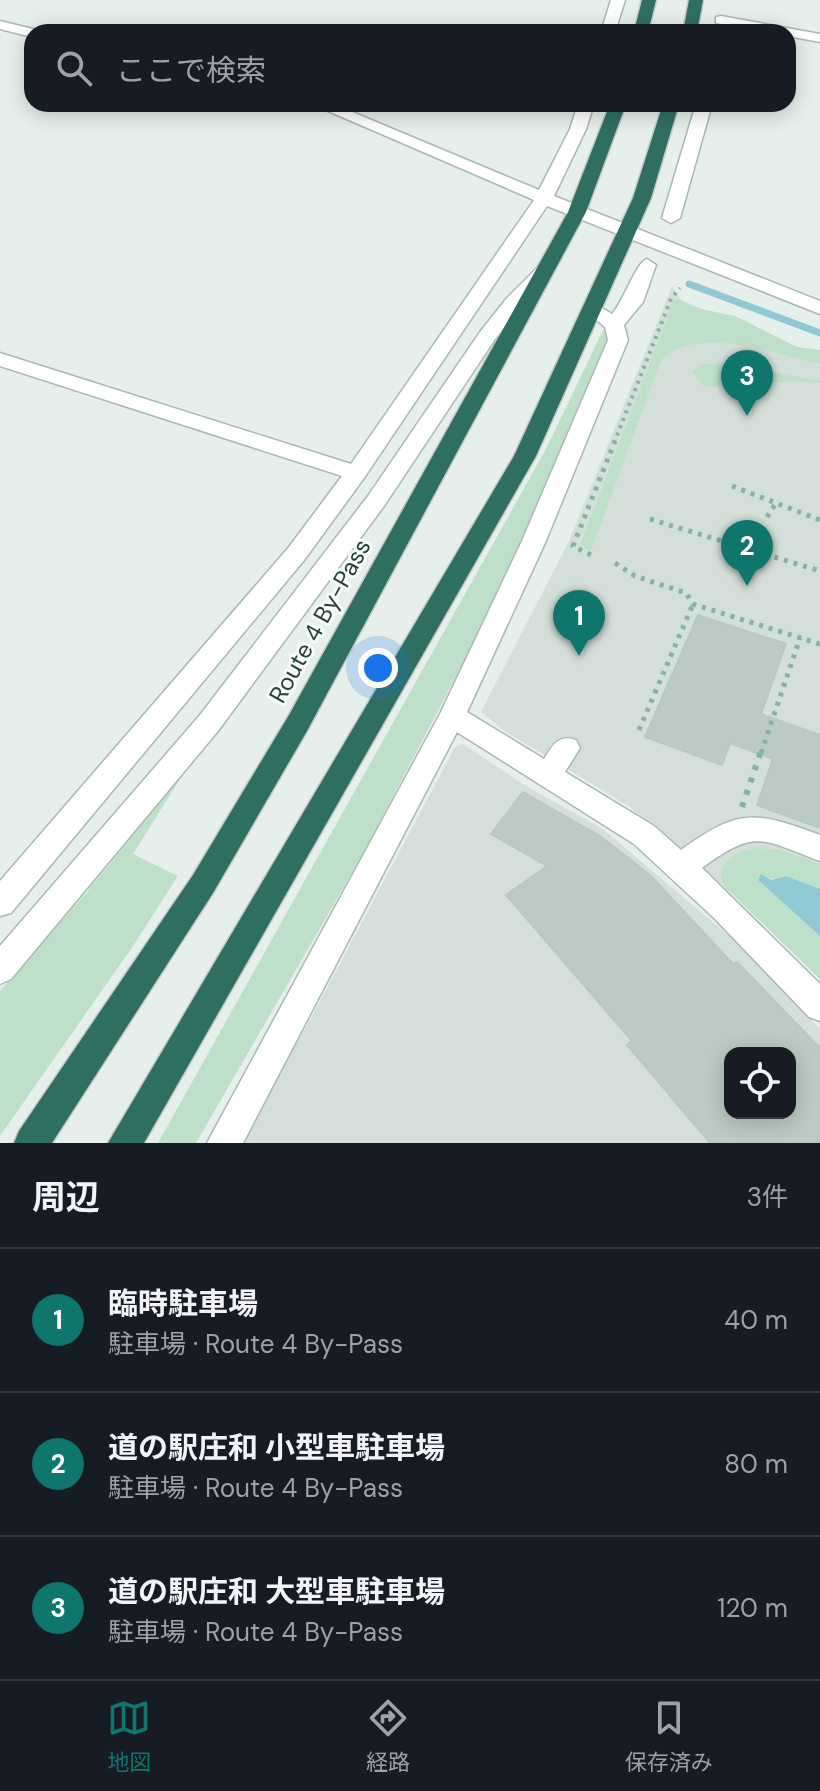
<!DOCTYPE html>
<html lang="ja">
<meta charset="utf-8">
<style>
:root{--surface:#171b24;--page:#242831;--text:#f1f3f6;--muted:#9ea1a6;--line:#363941;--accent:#0f766e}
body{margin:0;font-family:"DM Sans","Noto Sans JP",sans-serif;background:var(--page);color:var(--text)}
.controls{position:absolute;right:24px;bottom:24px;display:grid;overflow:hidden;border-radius:16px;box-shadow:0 4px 20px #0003}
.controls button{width:72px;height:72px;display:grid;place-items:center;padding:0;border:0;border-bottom:2px solid var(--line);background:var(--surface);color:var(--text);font:40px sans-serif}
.you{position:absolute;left:378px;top:668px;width:28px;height:28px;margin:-20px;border:6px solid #fff;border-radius:50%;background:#1a73e8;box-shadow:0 0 0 12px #1a73e833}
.badge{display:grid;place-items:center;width:52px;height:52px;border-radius:50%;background:var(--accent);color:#fff;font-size:26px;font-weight:700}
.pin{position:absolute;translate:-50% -66px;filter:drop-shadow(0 2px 4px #0008)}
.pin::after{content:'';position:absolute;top:42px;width:28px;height:24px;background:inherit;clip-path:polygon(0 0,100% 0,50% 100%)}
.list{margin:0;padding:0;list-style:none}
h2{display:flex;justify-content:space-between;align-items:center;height:104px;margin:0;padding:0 32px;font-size:34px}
h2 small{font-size:26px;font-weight:400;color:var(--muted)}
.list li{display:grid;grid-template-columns:52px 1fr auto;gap:24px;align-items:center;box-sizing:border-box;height:144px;padding:0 32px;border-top:2px solid var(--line)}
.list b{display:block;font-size:30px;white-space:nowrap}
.list p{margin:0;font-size:26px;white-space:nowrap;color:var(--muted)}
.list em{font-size:26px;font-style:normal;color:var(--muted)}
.icon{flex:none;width:44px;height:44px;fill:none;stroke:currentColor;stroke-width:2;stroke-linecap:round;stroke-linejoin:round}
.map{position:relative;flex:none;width:820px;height:1143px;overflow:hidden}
.search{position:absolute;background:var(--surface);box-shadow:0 4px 20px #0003;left:24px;right:24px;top:24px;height:88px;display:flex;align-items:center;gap:20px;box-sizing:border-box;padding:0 28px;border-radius:24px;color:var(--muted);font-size:30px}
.sheet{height:536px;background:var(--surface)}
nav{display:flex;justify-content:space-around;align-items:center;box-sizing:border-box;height:112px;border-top:2px solid var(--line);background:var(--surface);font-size:22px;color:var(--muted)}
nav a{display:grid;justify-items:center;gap:4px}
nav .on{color:var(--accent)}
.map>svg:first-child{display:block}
.built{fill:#d4dfda;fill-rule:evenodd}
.green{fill:#bfe0c8}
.water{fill:#8ec9d4}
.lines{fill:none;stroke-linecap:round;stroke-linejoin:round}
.stream{stroke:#8ec9d4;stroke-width:7}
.building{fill:#bbcac4;stroke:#b8c9c2;stroke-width:2;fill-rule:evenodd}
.minor-casing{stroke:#a8b8b2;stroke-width:3}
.highway-casing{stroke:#c2cac8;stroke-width:3}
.path-far2{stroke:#86b3a5;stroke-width:4;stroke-dasharray:3 5;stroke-linecap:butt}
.path-far1{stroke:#86b3a5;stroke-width:5;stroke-dasharray:4 6;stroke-linecap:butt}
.path{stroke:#86b3a5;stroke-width:6;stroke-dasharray:5 8;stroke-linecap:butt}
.minor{fill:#fff;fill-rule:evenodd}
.highway{fill:#2f6f62;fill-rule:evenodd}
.labels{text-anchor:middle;stroke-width:6;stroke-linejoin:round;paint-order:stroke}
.street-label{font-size:24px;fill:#24423a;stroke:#f7fbf9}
</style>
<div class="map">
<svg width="820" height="1143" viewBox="0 0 820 1143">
<rect width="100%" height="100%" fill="#e6efeb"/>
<path class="built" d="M672 286 681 300 701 309 745 320 776 339 797 347 820 350V979L733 894 630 807 506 732 481 712 569 541Z
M463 744 523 784 603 829 735 941 820 1029V1143H239L310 1020 455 747ZM730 1053H790V1113H730Z"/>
<path class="green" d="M674 300H681L701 309 735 316 797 347 820 350V364C773 354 700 324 661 360L591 551 580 545Z
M604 328 610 337 526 538 475 640 364 852 196 1143H158L546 449Z
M723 363 820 381V383L801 381 711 387 703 385 692 372 702 364Z
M185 771 133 854 178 876 131 949 0 1136V991L86 893Z
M756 848 781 850 820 864V889L787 876 758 880 820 936V979L723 885C716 860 734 853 756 848Z"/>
<path class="water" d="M761 874 771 880 786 876 820 889V936L758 880Z"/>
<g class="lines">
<path class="stream" d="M689 284 820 333"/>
</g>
<path class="building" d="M698 615 786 644 761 714 820 735V828L757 805 773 759 730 743 722 765 645 737Z
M523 792 600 836 649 874 733 964 737 962 820 1048V1143H710L627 1045 632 1041 506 895 547 866 491 834ZM730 1053H790V1113H730Z"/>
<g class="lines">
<defs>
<path id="minor" d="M611 0H625L615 32H601Z
M721 16 820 34V42L788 36V32H764L716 23V17Z
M0 21 37 30 38 32H32V37L0 29Z
M312 104H333L539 190 570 129 578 104H594L586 129 554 196 820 301V314L547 206 364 478 305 559 11 913 0 916V881L289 547 342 476 0 366V353L351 464 534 200Z
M696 104H712L680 218 671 223 662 218Z
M647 259 656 265 643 302 624 325 628 340 545 543 467 712 544 759C553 745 558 734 576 740L580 748 565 772 654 826 681 850C739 808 755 811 820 835V861C761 839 756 828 702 868L820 984V1021L809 1017 714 918 634 844 457 732 243 1143H207L440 714 521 543 608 340 605 327 583 309 593 303 612 314C624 301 636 262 647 259Z
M544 266 553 272 551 276 521 306 495 339 384 506 218 731 11 979 0 984V946L200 715 368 496 480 332 507 298 537 268Z"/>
<path id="highway" d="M642 0H656L648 32H634Z
M689 0H703L697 32H683Z
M610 104H626L586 212 307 731 213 893 52 1143H14L19 1131 193 875 289 715 568 212Z
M663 104H679L651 198 536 456 144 1143H108L514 456 633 198Z"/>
</defs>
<use href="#minor" class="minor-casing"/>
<use href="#highway" class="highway-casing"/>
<path class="path-far2" d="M614 443 671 299 680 288"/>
<path class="path-far1" d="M732 486 820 520
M767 517 776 503
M650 519 820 571
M591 555 573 546 615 441
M615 563 635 576 686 593 693 604 820 644
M639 730 693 604
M761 753 800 638"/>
<path class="path" d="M742 807 761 751"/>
<use href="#minor" class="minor"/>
<use href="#highway" class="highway"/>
</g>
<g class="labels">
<g class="street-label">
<text transform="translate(320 621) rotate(-61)" y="8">Route 4 By-Pass</text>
</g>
</g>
</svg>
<div class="controls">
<button><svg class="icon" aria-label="locate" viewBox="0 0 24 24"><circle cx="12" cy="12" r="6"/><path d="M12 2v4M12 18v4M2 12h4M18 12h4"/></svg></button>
</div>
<div class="you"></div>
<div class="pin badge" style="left:579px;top:656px">1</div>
<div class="pin badge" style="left:747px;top:586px">2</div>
<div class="pin badge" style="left:747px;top:416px">3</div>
<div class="search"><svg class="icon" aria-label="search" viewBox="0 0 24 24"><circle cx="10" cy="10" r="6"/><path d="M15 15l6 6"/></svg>ここで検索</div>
</div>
<section class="sheet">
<h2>周辺<small>3件</small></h2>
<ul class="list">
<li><span class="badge">1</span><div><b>臨時駐車場</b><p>駐車場 · Route 4 By-Pass</p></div><em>40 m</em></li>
<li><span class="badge">2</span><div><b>道の駅庄和 小型車駐車場</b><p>駐車場 · Route 4 By-Pass</p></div><em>80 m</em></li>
<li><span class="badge">3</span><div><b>道の駅庄和 大型車駐車場</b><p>駐車場 · Route 4 By-Pass</p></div><em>120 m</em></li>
</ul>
</section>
<nav>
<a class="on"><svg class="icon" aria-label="map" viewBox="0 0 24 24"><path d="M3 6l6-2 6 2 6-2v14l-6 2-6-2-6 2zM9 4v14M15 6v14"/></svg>地図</a>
<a><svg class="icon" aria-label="directions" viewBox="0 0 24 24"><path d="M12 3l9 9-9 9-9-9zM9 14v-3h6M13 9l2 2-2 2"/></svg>経路</a>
<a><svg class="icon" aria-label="saved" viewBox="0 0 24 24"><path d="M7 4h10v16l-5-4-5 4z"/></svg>保存済み</a>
</nav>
